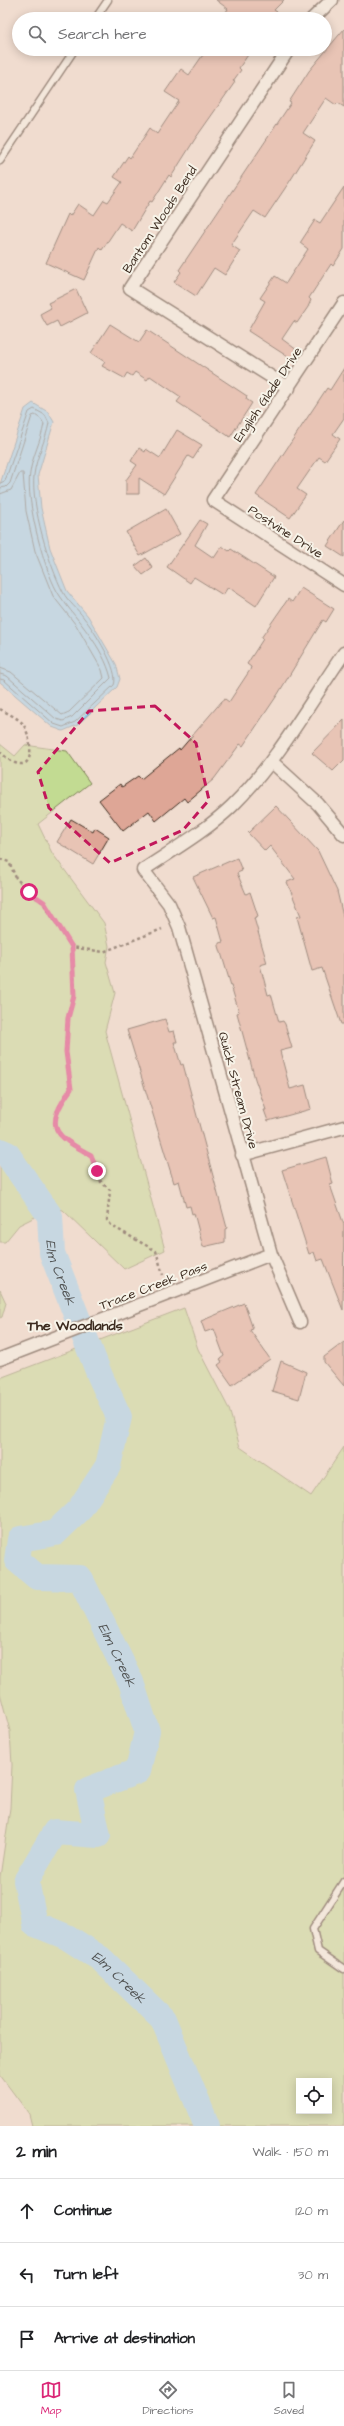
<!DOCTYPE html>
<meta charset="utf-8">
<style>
:root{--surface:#fff;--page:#f6f6f6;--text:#202124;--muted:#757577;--line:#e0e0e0;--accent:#db2777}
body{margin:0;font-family:"Architects Daughter",sans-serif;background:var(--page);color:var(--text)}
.controls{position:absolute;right:12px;bottom:12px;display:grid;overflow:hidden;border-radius:0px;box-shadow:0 2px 10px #0003}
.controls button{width:36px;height:36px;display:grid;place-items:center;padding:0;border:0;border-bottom:1px solid var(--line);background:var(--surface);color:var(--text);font:20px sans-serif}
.stop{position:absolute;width:12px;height:12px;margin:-9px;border:3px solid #db2777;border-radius:50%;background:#fff}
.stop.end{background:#db2777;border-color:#fff;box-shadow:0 1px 4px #0008}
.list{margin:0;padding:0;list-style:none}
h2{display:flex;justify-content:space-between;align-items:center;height:52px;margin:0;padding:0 16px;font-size:17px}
h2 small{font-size:13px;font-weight:400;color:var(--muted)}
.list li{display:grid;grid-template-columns:26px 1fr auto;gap:12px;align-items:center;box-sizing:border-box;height:64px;padding:0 16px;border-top:1px solid var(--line)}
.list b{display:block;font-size:15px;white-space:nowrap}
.list em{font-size:13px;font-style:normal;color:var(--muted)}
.icon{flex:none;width:22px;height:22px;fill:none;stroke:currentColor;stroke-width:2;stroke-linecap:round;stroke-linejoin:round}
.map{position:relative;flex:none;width:344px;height:2126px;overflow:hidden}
.search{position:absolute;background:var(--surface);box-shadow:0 2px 10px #0003;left:12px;right:12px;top:12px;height:44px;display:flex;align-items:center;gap:10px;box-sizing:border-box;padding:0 14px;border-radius:22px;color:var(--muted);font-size:15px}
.sheet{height:244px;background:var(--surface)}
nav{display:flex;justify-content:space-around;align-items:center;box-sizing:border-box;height:56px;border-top:1px solid var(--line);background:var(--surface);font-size:11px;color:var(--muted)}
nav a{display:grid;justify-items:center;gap:2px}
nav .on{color:var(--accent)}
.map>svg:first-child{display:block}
.green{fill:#c2db92;stroke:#7e8258;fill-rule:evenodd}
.water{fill:#95d1f5;stroke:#718e9f}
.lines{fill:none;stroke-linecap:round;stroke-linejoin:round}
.shore{stroke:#5f6d74;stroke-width:1}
.river{stroke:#95d1f5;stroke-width:26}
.building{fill:#dea696;stroke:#3b2a1e}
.lane-casing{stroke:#3b2a1e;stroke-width:9}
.street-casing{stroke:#3b2a1e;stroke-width:15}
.path{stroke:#3b2a1e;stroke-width:2.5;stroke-dasharray:3 3;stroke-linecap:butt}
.lane{stroke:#f7f3e8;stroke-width:6}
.street{stroke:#f7f3e8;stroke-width:12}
.route{stroke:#db2777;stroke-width:5}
.marked{fill:none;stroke:#c2185b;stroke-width:3;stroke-dasharray:8 5;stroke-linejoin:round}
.labels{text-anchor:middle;stroke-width:4;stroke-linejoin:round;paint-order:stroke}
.street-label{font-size:13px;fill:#3b2a1e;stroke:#f7f3e8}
.water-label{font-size:14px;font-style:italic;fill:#525454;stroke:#f7f3e8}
.neighbourhood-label{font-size:14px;font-weight:bold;fill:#3b2a1e;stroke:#f7f3e8}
</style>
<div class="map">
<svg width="344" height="2126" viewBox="0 0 344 2126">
<rect width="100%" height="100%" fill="#f0dccf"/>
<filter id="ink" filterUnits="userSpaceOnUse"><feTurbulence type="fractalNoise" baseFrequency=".025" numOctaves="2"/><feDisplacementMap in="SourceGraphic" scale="8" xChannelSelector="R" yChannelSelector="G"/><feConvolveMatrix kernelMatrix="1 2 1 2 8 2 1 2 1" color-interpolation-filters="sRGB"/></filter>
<g filter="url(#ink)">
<path class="green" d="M0 744 15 756 25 745 67 751 90 783 38 824 52 853 104 923 109 946 106 962 115 993 105 1031 165 1250 124 1269 63 1210 53 1208 19 1225 5 1242H0Z
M0 1290 6 1303 2 1317 0 1318Z
M184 1308 198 1349 229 1409 240 1447 311 1496 344 1447V2126H32L29 2114 0 2075V1877L10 1808 12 1765 10 1731 0 1693V1378ZM299 2081H329V2111H299Z"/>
<path class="water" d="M33 403 48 412 54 422 38 475 41 508 50 548 67 591 88 616 116 664 120 679 117 687 77 725 63 731 52 727 0 682V484L25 409Z"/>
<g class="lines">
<path class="shore" d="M0 483 5 481 29 412 34 409 45 415 49 423C46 440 36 457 34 475 31 506 49 565 63 592 68 602 78 609 84 618 94 630 120 671 114 685L75 722 63 727 54 724 4 680 0 679
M0 488 6 487 10 483 32 416 35 415 41 419 44 424C41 441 32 457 30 473 25 499 45 575 60 596 78 622 103 646 111 678L72 717 63 721 56 719 7 676 0 674
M0 494 11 490 20 473H23L26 511 35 551 53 596 76 625 102 670 104 678 69 712 62 715 11 672 0 668"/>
<path class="river" id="s1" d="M0 1151 7 1154 50 1216 52 1253 100 1376 119 1417 108 1466 79 1510 55 1533 20 1539 17 1560 37 1577 80 1578 131 1682 147 1731 138 1771 88 1790 98 1835 55 1832 26 1881 35 1924 67 1937 101 1959 163 2019 207 2126"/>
</g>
<path class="building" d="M216 0H284L274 10 277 12 272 19H221L228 9Z
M344 29V107L338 103 336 105 326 98 303 133 315 141 290 181 265 218 254 211 231 245 240 251 225 275 214 268 196 296 174 282 181 272 179 270 291 103 289 102 309 71Z
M207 49H252L239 68 241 70 233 81 235 82 195 139 171 177 169 175 152 202 150 201 132 231 120 223 102 250 99 247 84 280 46 263 68 214 70 216 78 204 94 215 104 200 108 202 122 182 114 177 128 156 130 158 150 128 157 134 179 101 165 92 181 69 189 75Z
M344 187V249L333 266 331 264 309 298 311 300 308 307 297 323 294 321 282 339 301 353 296 362 248 331 265 301 260 298 275 276 286 283 308 249 300 243 315 220 320 223Z
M76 289 87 313 60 327 57 321 47 326 40 314 51 308 48 303Z
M110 324 139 342 147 330 247 396 246 399 252 403 230 437 177 402 181 397 150 376 147 380 135 372 132 376 127 373 124 378 102 366 105 362 91 353Z
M344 368V418L333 434 340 439 325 461 319 457 297 489 306 495 290 518 256 495 327 388 330 390Z
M177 430 202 445 193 459 188 456 164 494 139 478V494H126V480L137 465 131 461 139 448 145 452 146 449 160 458Z
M166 509 180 534 140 556 126 532Z
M200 520 207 524 195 545 214 558 222 546 229 551 231 549 274 577 256 606 228 587 223 595 194 577 190 583 167 567Z
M344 520V557L327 546Z
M146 558 153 568 143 575 135 566Z
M301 588 334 609 326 622 323 620 278 694 243 746 240 744 214 779 187 802 184 798 156 821 149 811 123 831 99 800 120 784 122 787 138 776 141 779 179 748 180 750 222 701 225 699 229 702 250 670 251 667 247 664 263 639 261 638 288 599 292 602Z
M344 720V760L333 771 312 753Z
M276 806 318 851 337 891 344 921V1024H341L322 968 312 971 297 917 301 916 287 882 295 879 270 846 265 851 248 833Z
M71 819 93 832 95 828 109 837 93 864 57 842Z
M237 858 242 871 237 873 246 894 250 892 258 916 254 918 267 963 260 965 268 995 271 994 279 1022 283 1021 285 1024 292 1048 280 1051 290 1089 305 1085 311 1109 268 1121 264 1110H266L255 1079 237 1013 239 1012 219 946V943L223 942 216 917 213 918 193 877Z
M165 1019 169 1032 174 1031 177 1042H174L181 1065 183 1064 227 1228 225 1229V1242L203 1247 194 1213 192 1214 190 1206 186 1207 179 1181 174 1183 127 1030Z
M326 1157 333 1184 330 1185 344 1225 343 1310 323 1259 317 1261 314 1252 309 1254 282 1170Z
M244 1303 253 1329 250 1330 270 1359 232 1385 218 1365 222 1362 220 1359 224 1356 214 1329 205 1332 201 1321Z
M344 1342V1386L324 1362V1357Z
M281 1361 306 1372 299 1399 272 1391Z"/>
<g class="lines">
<defs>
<path id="lane" d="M95 19 108 0
M0 161 75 49
M344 1881 313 1929 318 1951 344 1969"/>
<path id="street" d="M312 19 332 0
M344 303 213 500 344 585
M289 388 130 288 289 49
M272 762 318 804 344 835
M242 1155 344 1127
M300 1322 271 1254 179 927 169 904 143 870C173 850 206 831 232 806 277 762 308 705 344 653
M0 1359 271 1254"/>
</defs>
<use href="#lane" class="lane-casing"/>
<use href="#street" class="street-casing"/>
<path class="path" d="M0 709C7 713 18 718 23 724 30 734 38 771 15 763 9 761 4 755 0 752
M0 859 9 862 16 878 29 892 43 902 72 947 103 952 162 929
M72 947 74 995 68 1018 66 1052 71 1089C43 1128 54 1135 91 1155L101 1182 110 1190 107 1220 112 1226 156 1251 163 1275"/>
<use href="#lane" class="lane"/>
<use href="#street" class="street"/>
</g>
</g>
<g class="lines" filter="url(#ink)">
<path class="route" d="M29 892 44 902 72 947 74 996 68 1018 66 1052 71 1089C43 1128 54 1135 91 1155L97 1171"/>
</g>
<path d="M0 0H344V2126H0ZM155 706 196 743 209 800 183 830 110 863 49 808 38 772 89 711Z" fill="#f0dccf" fill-opacity=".55" fill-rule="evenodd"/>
<path class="marked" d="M155 706 196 743 209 800 183 830 110 863 49 808 38 772 89 711Z"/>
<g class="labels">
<g class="street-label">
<text transform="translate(159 219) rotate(-57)" y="5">Bantom Woods Bend</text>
<text transform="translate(267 394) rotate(-56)" y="5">English Glade Drive</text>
<text transform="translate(286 531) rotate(33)" y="5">Postvine Drive</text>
<text transform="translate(239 1090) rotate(75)" y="5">Quick Stream Drive</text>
<text transform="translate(153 1285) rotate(-21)" y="5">Trace Creek Pass</text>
</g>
<g class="water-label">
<text dy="5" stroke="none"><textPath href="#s1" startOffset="141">Elm Creek</textPath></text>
<text dy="5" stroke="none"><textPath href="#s1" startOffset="645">Elm Creek</textPath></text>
<text dy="5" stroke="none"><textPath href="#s1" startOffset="1112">Elm Creek</textPath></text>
</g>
<g class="neighbourhood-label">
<text x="75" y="1330">The Woodlands</text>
</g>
</g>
</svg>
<div class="controls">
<button><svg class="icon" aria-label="locate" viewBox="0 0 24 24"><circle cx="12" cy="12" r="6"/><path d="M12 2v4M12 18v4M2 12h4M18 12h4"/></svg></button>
</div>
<div class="stop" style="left:29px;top:892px"></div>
<div class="stop end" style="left:97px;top:1171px"></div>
<div class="search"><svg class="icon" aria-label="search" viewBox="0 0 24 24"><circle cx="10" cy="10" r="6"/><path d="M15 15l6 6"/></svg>Search here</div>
</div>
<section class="sheet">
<h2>2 min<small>Walk · 150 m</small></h2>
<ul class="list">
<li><svg class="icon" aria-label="ahead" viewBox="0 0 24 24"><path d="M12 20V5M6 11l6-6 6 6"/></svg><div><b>Continue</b></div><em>120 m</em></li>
<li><svg class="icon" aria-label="left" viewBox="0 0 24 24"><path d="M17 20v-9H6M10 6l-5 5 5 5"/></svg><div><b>Turn left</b></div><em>30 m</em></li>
<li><svg class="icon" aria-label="arrive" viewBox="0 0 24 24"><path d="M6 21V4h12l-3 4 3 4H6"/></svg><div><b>Arrive at destination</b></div></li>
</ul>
</section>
<nav>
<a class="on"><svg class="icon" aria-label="map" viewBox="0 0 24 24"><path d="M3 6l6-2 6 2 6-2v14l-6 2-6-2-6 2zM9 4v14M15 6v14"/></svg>Map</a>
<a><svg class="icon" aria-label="directions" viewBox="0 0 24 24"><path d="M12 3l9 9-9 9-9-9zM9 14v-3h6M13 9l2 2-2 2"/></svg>Directions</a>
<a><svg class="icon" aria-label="saved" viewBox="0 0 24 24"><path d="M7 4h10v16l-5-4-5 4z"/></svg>Saved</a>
</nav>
